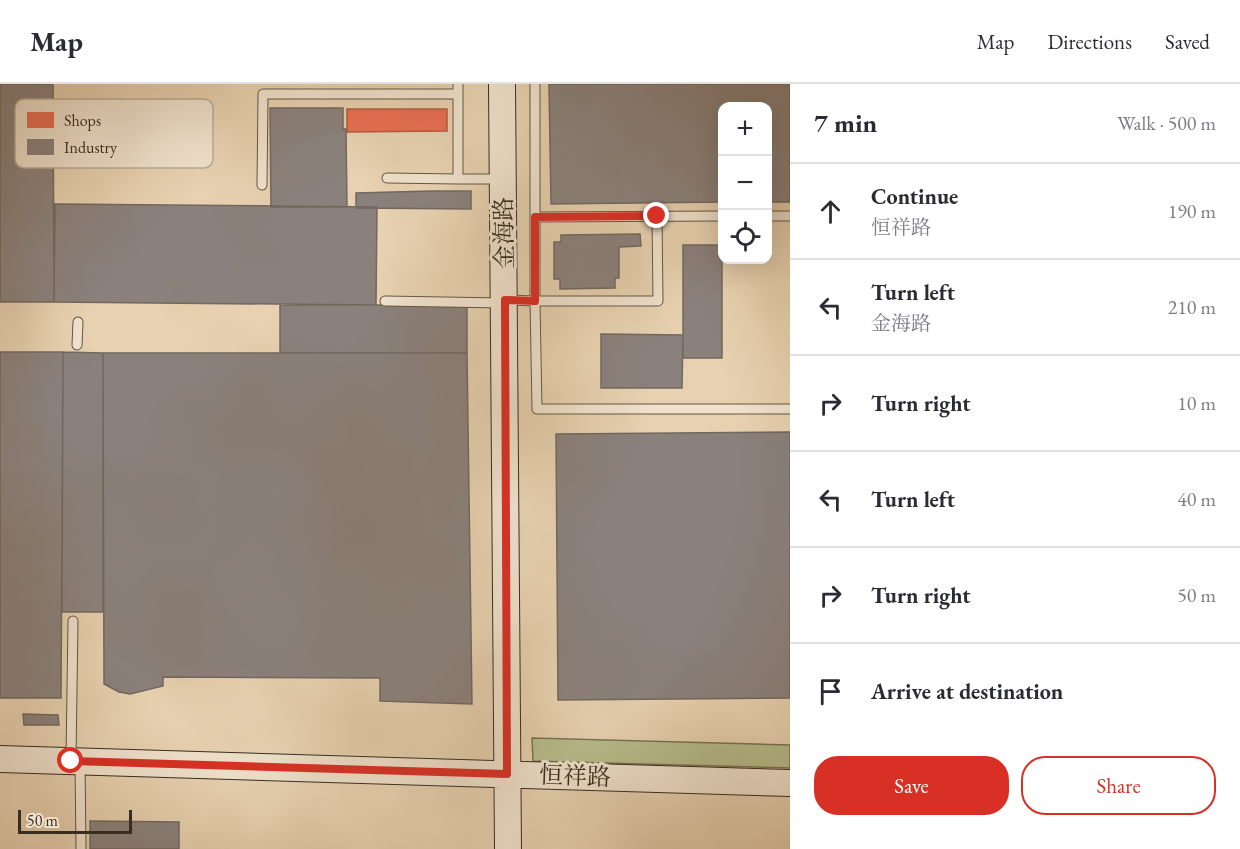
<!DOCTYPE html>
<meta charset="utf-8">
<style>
:root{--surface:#fff;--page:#f2f2f3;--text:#2b2b33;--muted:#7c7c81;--line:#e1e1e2;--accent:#d93025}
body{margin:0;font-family:"EB Garamond","Noto Serif SC",serif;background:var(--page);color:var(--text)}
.controls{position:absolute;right:18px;top:18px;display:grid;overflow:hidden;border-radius:12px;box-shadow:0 6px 24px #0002}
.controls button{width:54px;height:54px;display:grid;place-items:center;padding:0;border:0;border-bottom:2px solid var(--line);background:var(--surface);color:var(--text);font:30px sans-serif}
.scale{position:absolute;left:18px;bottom:15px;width:114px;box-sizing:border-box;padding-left:6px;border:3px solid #392d1f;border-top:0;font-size:16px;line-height:21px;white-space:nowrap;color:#392d1f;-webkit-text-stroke:4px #efe1cc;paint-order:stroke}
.stop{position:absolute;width:18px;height:18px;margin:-14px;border:4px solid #d93025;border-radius:50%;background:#fff}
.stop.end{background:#d93025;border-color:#fff;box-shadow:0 2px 6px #0008}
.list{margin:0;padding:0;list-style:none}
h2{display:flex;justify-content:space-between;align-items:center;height:78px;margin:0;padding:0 24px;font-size:26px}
h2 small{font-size:20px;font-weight:400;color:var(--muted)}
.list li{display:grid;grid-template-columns:39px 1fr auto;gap:18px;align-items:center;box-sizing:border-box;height:96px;padding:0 24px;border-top:2px solid var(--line)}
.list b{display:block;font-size:22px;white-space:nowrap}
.list p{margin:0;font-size:20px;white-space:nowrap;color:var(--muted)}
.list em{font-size:20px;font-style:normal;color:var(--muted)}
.actions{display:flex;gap:12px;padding:18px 24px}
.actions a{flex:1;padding:14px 0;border:2px solid var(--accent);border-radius:24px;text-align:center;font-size:21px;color:var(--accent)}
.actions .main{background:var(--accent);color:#fff}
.icon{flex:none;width:33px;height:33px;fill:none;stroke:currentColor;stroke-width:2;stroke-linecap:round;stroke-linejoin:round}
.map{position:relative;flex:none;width:790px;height:765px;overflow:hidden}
header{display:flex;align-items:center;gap:36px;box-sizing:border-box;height:84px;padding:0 30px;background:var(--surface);border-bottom:2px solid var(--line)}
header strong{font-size:28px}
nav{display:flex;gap:33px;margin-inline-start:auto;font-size:21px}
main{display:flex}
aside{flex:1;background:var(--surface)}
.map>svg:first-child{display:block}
.green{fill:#b6bc8b;stroke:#787455;stroke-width:1.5}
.shops{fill:#e76f51;stroke:#b35b42;stroke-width:1.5}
.industry{fill:#8a817c;stroke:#726860;stroke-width:1.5}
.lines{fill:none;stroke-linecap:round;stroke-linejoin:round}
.lane-casing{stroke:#645643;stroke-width:11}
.secondary-casing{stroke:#392d1f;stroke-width:28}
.lane{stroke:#efe1cc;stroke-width:9}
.secondary{stroke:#efe1cc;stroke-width:26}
.route{stroke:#d93025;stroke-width:8}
.labels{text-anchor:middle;stroke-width:6;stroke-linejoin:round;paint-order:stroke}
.street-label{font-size:24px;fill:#392d1f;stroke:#efe1cc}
.key{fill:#efe1cc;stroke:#b8ab98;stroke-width:1.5}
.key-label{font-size:16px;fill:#392d1f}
</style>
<header>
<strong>Map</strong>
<nav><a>Map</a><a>Directions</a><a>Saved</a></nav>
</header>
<main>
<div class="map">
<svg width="790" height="765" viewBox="0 0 790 765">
<rect width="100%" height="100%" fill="#e7d1b0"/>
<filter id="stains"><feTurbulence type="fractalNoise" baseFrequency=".00333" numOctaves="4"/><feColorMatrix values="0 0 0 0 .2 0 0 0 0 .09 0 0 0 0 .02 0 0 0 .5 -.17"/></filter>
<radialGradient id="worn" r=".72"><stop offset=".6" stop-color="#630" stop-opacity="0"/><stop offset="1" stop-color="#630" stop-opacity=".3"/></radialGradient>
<path class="green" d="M532 654 790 661V684L533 677Z"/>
<path class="shops" d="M347 25H447V47L347 48Z"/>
<path class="industry" d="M0 0H53L54 218H0Z
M549 0H790V118H768V22H722V118L551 120Z
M270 24H343V45H346L347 123H271Z
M432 107H471V125L356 124V109Z
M55 120 377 123 376 221 54 218Z
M640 150 641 162 619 163V194H615V204L560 205V195H554V158H561V151Z
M683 161H722V274H683Z
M280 221H467V269H280Z
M601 250 683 251 682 304H601Z
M0 268H63L61 614H0Z
M63 268 103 269V528H62Z
M103 269H467L472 620 380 617V594L163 593V602L130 610 119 608 104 600Z
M790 348V614L558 616 556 350Z
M23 630 58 631 59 641H24Z
M90 737 179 738V765H90Z"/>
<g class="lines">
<defs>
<path id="lane" d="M387 94 458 95V0
M458 95H501
M262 101 263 10H458
M657 132 658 217H535L537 325H790
M768 132H790
M535 133 722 132
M505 216 535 217V0
M385 217 503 219
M77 261 78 238
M71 674 73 537
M80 679 81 765"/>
<path id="secondary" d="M502 0 508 765
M0 675 790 699"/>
</defs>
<use href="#lane" class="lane-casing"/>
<use href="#secondary" class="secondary-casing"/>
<use href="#lane" class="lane"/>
<use href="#secondary" class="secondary"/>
</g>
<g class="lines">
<path class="route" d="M71 677 507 690 505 216 535 217V133L657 132"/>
</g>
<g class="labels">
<g class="street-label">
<text transform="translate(504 149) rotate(-91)" y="8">金海路</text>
<text transform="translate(575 692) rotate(2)" y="8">恒祥路</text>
</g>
</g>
<rect x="15" y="15" width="198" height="69" rx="9" class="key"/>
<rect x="27" y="28" width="27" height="16" fill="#e76f51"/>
<rect x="27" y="55" width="27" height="16" fill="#8a817c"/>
<g class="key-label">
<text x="64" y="42">Shops</text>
<text x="64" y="69">Industry</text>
</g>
<rect width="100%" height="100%" filter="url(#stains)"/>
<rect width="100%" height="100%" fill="url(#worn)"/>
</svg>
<div class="controls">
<button>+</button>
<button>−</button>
<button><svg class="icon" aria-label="locate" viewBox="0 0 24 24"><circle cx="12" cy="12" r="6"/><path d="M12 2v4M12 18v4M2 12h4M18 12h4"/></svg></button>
</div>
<div class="scale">50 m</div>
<div class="stop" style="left:71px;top:677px"></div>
<div class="stop end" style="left:657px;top:132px"></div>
</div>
<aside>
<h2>7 min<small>Walk · 500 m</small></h2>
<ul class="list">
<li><svg class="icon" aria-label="ahead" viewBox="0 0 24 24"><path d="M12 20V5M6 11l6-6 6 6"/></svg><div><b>Continue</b><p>恒祥路</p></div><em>190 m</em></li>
<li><svg class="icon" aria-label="left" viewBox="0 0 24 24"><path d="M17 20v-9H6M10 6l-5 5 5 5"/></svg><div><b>Turn left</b><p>金海路</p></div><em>210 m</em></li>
<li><svg class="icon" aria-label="right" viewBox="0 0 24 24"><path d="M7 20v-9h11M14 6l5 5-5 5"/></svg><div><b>Turn right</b></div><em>10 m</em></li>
<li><svg class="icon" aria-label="left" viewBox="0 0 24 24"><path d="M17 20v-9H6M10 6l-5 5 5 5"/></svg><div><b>Turn left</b></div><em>40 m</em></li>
<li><svg class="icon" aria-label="right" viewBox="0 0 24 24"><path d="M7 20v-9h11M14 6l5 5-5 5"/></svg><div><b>Turn right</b></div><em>50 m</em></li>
<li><svg class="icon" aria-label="arrive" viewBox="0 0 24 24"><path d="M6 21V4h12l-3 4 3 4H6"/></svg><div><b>Arrive at destination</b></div></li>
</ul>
<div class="actions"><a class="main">Save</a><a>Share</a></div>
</aside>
</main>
